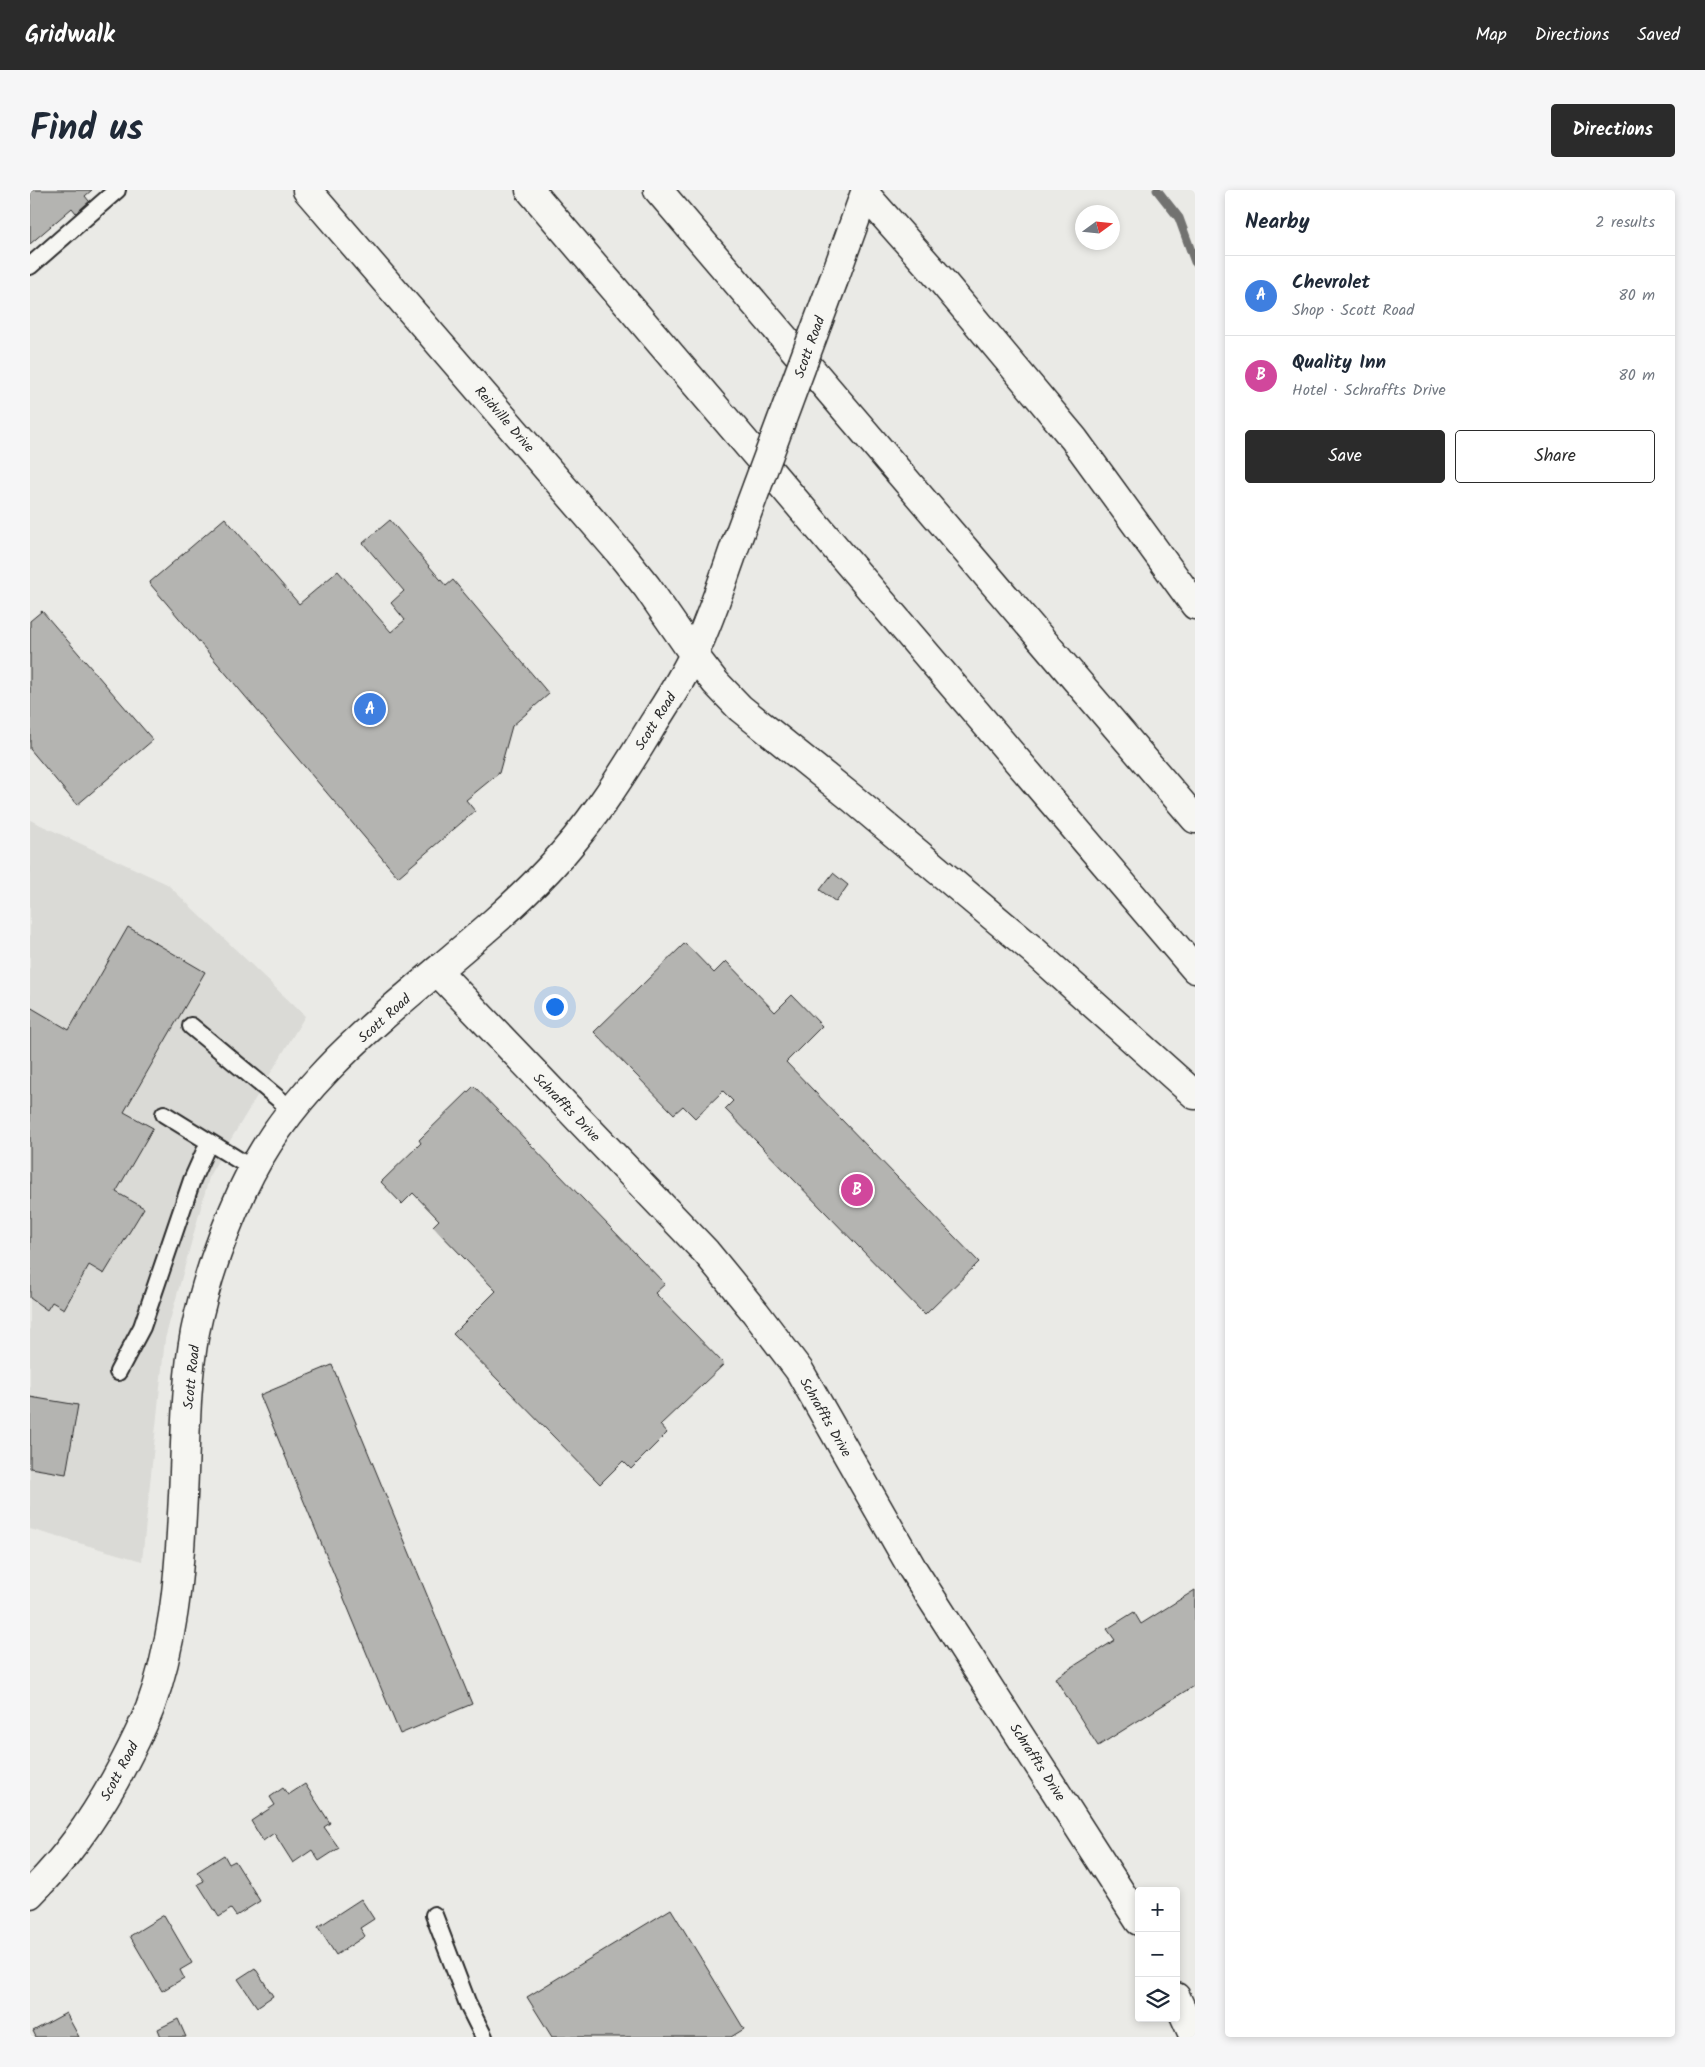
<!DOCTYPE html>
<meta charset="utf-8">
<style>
:root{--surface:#fff;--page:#f6f6f7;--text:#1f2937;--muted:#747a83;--line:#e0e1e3;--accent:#2b2b2b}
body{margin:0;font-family:Kalam,sans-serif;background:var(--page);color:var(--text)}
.controls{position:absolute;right:15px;bottom:15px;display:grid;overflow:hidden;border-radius:5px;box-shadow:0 2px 8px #0003}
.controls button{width:45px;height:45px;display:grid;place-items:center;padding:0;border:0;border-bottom:1px solid var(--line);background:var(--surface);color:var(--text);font:25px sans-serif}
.compass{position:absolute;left:1045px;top:15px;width:45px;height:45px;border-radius:50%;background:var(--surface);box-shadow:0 2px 8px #0003;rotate:75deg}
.you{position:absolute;left:524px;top:816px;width:18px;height:18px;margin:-12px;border:4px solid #fff;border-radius:50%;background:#1a73e8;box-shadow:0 0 0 8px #1a73e833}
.badge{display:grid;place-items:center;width:32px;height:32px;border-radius:50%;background:var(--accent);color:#fff;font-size:16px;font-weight:700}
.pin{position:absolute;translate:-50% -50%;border:2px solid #fff;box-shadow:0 1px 5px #0006}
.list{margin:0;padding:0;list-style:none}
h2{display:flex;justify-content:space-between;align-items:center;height:65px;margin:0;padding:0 20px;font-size:21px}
h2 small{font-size:16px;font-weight:400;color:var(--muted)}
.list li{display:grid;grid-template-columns:32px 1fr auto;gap:15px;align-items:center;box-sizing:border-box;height:80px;padding:0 20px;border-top:1px solid var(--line)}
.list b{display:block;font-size:19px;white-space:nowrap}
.list p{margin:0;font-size:16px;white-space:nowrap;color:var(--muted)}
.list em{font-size:16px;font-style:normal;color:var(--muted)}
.actions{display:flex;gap:10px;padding:15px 20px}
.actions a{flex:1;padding:11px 0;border:1px solid var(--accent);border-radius:5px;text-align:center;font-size:18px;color:var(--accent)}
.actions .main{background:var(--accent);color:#fff}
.icon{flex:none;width:28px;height:28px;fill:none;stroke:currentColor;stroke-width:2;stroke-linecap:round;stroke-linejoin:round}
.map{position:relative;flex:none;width:1165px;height:1847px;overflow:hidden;border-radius:5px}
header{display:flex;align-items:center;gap:30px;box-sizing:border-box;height:70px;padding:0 25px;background:var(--accent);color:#fff}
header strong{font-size:24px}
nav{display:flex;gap:28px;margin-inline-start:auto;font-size:18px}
.intro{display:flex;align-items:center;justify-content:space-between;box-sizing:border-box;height:120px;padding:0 30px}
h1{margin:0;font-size:35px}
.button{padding:12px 22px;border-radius:5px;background:var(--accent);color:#fff;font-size:18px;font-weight:700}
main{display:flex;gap:30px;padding:0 30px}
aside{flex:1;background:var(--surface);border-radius:5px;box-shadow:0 2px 8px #0003}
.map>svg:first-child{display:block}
.built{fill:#dadad6}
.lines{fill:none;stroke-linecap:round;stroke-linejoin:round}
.stream{stroke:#727270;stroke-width:9}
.building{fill:#b4b4b1;stroke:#2b2b2b}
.lane-casing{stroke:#2b2b2b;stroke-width:20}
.street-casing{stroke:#2b2b2b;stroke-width:31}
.secondary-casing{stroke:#2b2b2b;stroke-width:31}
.highway-casing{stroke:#2b2b2b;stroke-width:31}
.lane{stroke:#f6f6f2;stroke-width:16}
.street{stroke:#f6f6f2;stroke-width:28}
.secondary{stroke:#f6f6f2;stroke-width:28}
.highway{stroke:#f6f6f2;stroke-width:28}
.secondary-bridge-casing{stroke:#2b2b2b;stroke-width:31;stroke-linecap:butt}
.secondary-bridge{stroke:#f6f6f2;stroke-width:28}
.labels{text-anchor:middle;stroke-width:4;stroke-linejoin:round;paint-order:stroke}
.street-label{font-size:14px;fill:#2b2b2b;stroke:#f6f6f2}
</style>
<header>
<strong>Gridwalk</strong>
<nav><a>Map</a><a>Directions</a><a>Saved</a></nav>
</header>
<div class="intro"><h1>Find us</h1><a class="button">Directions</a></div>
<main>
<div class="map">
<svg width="1165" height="1847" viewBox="0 0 1165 1847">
<rect width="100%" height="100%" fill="#eaeae6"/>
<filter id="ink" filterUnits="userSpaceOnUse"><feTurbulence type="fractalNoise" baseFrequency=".02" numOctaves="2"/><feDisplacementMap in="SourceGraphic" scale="10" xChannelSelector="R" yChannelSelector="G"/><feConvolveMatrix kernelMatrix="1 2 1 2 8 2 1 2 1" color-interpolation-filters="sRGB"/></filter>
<g filter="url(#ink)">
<path class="built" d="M0 630 137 694 275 826 180 984 135 1149 112 1371 0 1339Z"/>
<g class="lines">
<path class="stream" d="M1127 0 1149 28 1165 72"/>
</g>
<path class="building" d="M0 0H62L55 6 63 16 50 28 42 18 0 54Z
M195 328 269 414 308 381 361 442 375 430 361 413 374 401 333 353 360 330 416 396 423 390 519 504 482 536 469 583 436 610 445 621 368 687 121 395 120 392Z
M12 421 123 550 47 615 0 559V431Z
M803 683 818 695 806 712 790 700Z
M98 737 175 782 94 922 123 938 86 1002 114 1018 74 1084 59 1075 34 1119 22 1112 17 1120 0 1108V817L39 840Z
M655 753 684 783 696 771 745 822 762 805 792 836 756 872 949 1072 895 1125 695 919 703 911 693 901 665 928 653 916 644 924 564 842Z
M444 896 635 1094 625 1103 694 1174 630 1235 637 1243 601 1279 593 1271 570 1294 423 1144 466 1101 403 1036 409 1030 383 1003 372 1014 351 992 391 953 389 950Z
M302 1175 442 1514 370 1544 230 1205Z
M0 1207 48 1215 36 1284 0 1278Z
M1165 1400V1495L1068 1556 1025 1488 1085 1450 1077 1439 1104 1422 1111 1434Z
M275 1594 300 1633 294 1637 309 1658 289 1671 282 1660 263 1673 244 1643 233 1651 221 1631 245 1615 240 1607 253 1598 258 1605Z
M194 1665 199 1674 205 1671 230 1711 206 1726 201 1719 189 1727 168 1694 174 1691 167 1682Z
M331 1709 344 1729 330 1738 335 1746 306 1765 288 1737Z
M641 1719 714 1839 701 1847H522L497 1807Z
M134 1725 162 1773 150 1780 154 1788 132 1801 100 1746Z
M225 1778 243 1806 227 1817 208 1789Z
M36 1823 49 1847H6L3 1841Z
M148 1829 156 1847H131L128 1839Z"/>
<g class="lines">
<defs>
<path id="lane" d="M0 76 87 0
M161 836 262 920
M134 924 223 979
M88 1182 112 1137 162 990 179 952
M404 1725 439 1817 454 1847"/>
<path id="street" d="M407 781 676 1062 725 1122 769 1180 882 1378 1109 1731
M1146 1807 1164 1847"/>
<path id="secondary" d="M277 0 589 362 617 397 664 465
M804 89 836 0
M0 1704C36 1668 60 1634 85 1590 98 1566 110 1543 120 1518 143 1456 149 1389 152 1324 156 1263 154 1201 165 1142 175 1092 192 1045 213 999 276 862 418 786 518 680 558 638 590 589 620 539 635 515 652 490 664 464 681 428 693 390 706 353"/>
<path id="highway" d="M500 0 1165 779
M628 0 1165 629
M835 4 912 91 1044 249 1165 415
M664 465 685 492 710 518 823 609 1003 760 1165 905"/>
</defs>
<use href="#lane" class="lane-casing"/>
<use href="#street" class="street-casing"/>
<use href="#secondary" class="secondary-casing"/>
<use href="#highway" class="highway-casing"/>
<use href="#lane" class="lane"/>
<use href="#street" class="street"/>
<use href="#secondary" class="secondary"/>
<use href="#highway" class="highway"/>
<defs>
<path id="secondary-bridge" d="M706 353 804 89"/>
</defs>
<use href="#secondary-bridge" class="secondary-bridge-casing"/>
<use href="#secondary-bridge" class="secondary-bridge"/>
</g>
</g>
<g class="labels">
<g class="street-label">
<text transform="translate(779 157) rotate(-70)" y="5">Scott Road</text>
<text transform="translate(475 229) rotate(49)" y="5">Reidville Drive</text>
<text transform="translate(625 531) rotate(-58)" y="5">Scott Road</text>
<text transform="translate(354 828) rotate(-42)" y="5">Scott Road</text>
<text transform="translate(537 917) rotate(46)" y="5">Schraffts Drive</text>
<text transform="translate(161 1187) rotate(-84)" y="5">Scott Road</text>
<text transform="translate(796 1227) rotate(60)" y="5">Schraffts Drive</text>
<text transform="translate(1008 1572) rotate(57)" y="5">Schraffts Drive</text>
<text transform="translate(89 1581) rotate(-62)" y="5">Scott Road</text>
</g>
</g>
</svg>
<div class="controls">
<button>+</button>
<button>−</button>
<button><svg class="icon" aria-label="layers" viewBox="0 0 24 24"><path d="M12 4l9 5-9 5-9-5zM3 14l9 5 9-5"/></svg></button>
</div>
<svg class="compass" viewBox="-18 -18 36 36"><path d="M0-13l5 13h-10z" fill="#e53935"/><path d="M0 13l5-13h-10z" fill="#747a83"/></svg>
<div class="you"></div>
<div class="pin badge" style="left:340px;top:519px;background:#3f7fe0">A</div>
<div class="pin badge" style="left:827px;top:1000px;background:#d1479c">B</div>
</div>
<aside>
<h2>Nearby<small>2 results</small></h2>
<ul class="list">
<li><span class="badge" style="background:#3f7fe0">A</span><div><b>Chevrolet</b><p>Shop · Scott Road</p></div><em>80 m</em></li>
<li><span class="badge" style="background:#d1479c">B</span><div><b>Quality Inn</b><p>Hotel · Schraffts Drive</p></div><em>80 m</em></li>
</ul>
<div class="actions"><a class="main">Save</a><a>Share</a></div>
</aside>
</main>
